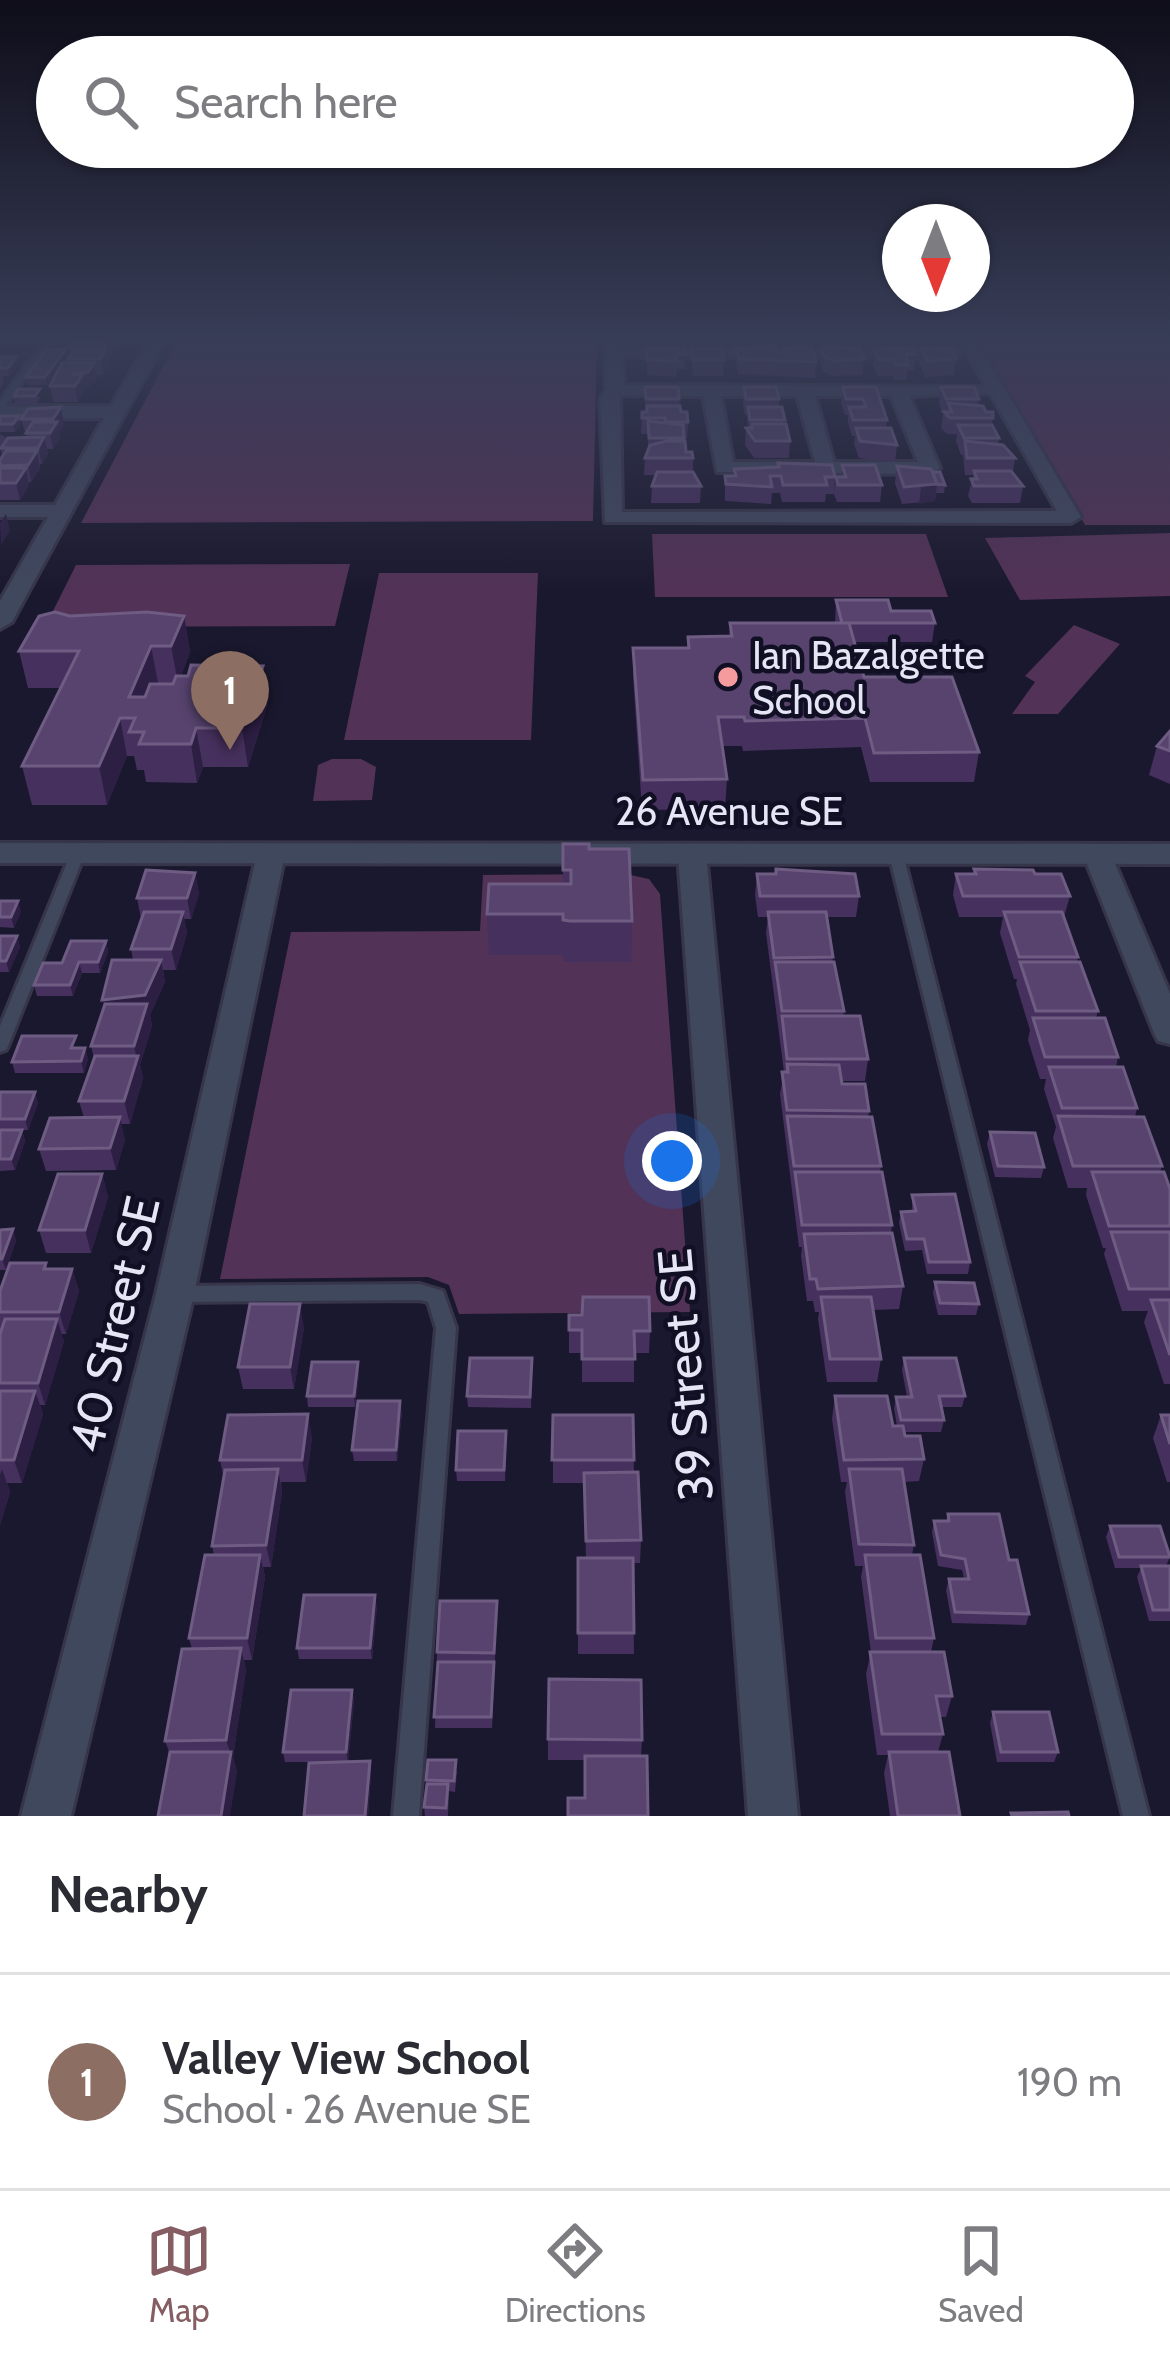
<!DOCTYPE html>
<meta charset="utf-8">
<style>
:root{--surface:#fff;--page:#f7f7f7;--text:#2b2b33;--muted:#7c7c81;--line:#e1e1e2;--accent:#865d63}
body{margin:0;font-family:Cabin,sans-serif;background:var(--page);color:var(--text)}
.compass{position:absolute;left:882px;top:204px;width:108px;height:108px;border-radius:50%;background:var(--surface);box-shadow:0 3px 9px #0004;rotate:180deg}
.you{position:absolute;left:672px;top:1161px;width:42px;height:42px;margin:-30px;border:9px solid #fff;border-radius:50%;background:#1a73e8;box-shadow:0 0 0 18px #1a73e833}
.badge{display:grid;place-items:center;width:78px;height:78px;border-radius:50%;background:var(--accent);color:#fff;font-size:39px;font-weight:700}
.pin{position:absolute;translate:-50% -99px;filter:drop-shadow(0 3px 6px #0008)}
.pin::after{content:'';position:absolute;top:63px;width:42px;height:36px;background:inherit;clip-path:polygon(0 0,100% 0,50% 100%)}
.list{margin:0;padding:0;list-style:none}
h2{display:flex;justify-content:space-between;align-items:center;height:156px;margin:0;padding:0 48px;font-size:51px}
h2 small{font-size:39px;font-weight:400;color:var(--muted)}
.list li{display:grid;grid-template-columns:78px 1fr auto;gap:36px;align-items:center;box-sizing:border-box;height:216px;padding:0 48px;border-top:3px solid var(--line)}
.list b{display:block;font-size:45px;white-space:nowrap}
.list p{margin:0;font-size:39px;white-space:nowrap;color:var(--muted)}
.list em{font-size:39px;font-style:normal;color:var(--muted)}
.icon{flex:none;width:66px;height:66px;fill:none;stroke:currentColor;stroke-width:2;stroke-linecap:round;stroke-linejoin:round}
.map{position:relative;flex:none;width:1170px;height:1816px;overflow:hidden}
.search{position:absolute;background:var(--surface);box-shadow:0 3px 9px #0004;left:36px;right:36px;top:36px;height:132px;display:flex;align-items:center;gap:30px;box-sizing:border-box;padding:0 42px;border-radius:66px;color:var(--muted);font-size:45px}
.sheet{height:372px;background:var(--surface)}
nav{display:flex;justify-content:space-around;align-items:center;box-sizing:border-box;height:168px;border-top:3px solid var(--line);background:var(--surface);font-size:33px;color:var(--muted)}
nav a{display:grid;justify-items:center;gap:6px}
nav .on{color:var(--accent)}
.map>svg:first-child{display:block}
.green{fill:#523256}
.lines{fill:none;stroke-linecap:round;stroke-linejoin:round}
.service-casing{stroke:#37354a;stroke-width:6}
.minor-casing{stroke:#37354a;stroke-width:6}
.tertiary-casing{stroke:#37354a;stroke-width:6}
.service{fill:#40485e;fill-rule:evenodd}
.minor{fill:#40485e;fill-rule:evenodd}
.tertiary{fill:#40485e;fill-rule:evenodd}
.wall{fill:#46305d}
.shaded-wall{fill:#2d1e44}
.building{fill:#57436e;stroke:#6e5c83;stroke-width:3}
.poi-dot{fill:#f59b9e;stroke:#110f23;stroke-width:4.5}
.labels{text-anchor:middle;stroke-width:9;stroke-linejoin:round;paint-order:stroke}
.poi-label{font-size:39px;fill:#e6e5f5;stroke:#110f23;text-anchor:start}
.street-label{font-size:39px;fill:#e6e5f5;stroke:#110f23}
.near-street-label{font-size:48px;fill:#e6e5f5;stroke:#110f23}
</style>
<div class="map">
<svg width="1170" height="1816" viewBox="0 0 1170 1816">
<rect width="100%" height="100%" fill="#1a182e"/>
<path class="green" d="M177 340H597L593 521 81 523Z
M979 340H1170V525H1085Z
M1170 533V596L1020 600 985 538Z
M652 534H926L948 597H655Z
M350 564 335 626 45 627 76 565Z
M379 573H538L531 740H344Z
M1074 625 1120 644 1058 714H1012L1035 682 1025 676Z
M332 759H361L376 767 372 800 313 801 318 765Z
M626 874 649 879 660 894 690 1312 459 1314 449 1285 428 1277 220 1279 291 932 480 931 483 875Z"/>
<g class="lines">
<defs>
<path id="service" d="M45 340H53L3 409 0 410V401Z
M78 849 85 853 8 1046 6 1050 0 1052V1026L71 853Z
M896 850 903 854 1149 1816H1123L889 854Z
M420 1284 443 1291 456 1328 419 1816H393L436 1328 428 1302 420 1300 176 1302 169 1299 166 1294 169 1289 176 1286Z"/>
<path id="minor" d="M149 340H165L12 622 0 629V601L48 517H0V505H55L104 418H0V406H111Z
M605 340H621L622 347H957L966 352 957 357H622L624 385 986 387 960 340H976L1081 517 1071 523 605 522 600 398 606 390ZM990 393 1057 511 622 512 620 395 703 396 717 472 930 474 940 468 909 396ZM721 396H797L815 462H733ZM815 396H891L918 462H834Z
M271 845 285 854 194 1294 71 1816H21L156 1294 257 854Z
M692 845 706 854 798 1816H748L678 854Z
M1097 845 1111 854 1170 994V1044L1158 1041 1154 1033 1083 854Z"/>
<path id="tertiary" d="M0 843 1170 844V864L0 863Z"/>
</defs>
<use href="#service" class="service-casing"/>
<use href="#minor" class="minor-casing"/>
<use href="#tertiary" class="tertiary-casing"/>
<use href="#service" class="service"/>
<use href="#minor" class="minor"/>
<use href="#tertiary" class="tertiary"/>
</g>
<path class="wall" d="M75 340H118L111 351 112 354 108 360 109 365 103 375H97V378L91 387 85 388 78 402H53L50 386 59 369 47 385H27L26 377 68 357 63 363H69L68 359 71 355 70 347Z
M820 340H849V342Z
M821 346 864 359 862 375 833 376 823 372 820 361Z
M784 347 816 362 815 378 738 374 736 363V348L783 352Z
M921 347 956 359 954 375 925 377 919 362Z
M646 348 685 354V369H677L676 377 647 375Z
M691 349 724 360 723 376H693Z
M874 349 916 354 914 370H908L906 380H894L893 376H877L873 365Z
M0 357 18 365 9 376H3L4 382 0 389Z
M645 387 679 399 681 412 688 422 687 438H684L686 452 693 458V472L701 486 700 503H651L652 486 656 475H644L645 458 648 448V434H641L642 412H645Z
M744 387 779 399V407L785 420 790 441 789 458H754L745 445 746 428H748L747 415H745L743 403Z
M843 387H876L887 420 886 428 897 445 895 462 859 458 854 444 855 436H852L848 423V415H845L841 403Z
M941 387 979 399 978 405 986 412H993L992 425 999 438 998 445 1015 458 1013 473 1023 486 1020 503H972L968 496 973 475H965L963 455H961L956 441 957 434H947L941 428 943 415 939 403Z
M14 396 41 397 36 404H15Z
M28 409 64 424 59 432 60 438 53 449H47L48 454 42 464H40V468L31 482H29V485L20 500H0V460L3 456 0 449V434L7 438H27L21 419Z
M0 416 21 425 15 432H0Z
M842 465 882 485 880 502H837L834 494 836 477H841Z
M897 466 945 485 944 493H936L935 501 902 504 895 483Z
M734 469 835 477 834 494H826L825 502H782L780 493H772L771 504 725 501V476H734Z
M836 600 935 623 932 642H854L864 677 979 752 974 782H870L861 747 743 751 742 746H722L727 779 725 809 642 810 633 676V648H687L688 637 729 636 730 623H835Z
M70 616H184L190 652 181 676 263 666 268 703 248 767H203L197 783 146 782 144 770H137L134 756H127L107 805H32L22 766 60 688H28L19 651Z
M1170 731V784L1149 775 1157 746Z
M563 844 589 849 632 921 631 962H571L563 961V955H489L487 914 563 884Z
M974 869 1035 874 1070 896 1064 917 1078 957 1077 962 1098 1011 1096 1018 1118 1057 1116 1067 1137 1108 1135 1117 1162 1166 1160 1172 1170 1189V1384H1164L1144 1322 1148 1311H1122L1104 1254 1106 1248H1103L1086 1195 1087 1188H1068L1053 1138 1056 1127 1044 1089 1046 1079H1040L1028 1040 1030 1030 1016 984 1017 979H1014L1000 933 1003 917H959L953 895 956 874H973Z
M195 873 199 894 191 919H184L187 933 176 970H163L165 982 150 1015 152 1026 140 1065 143 1078 130 1124H121L125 1140 116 1170 46 1171 39 1149 84 1118 79 1101 94 1059 91 1046 133 960 131 949 141 919 137 898Z
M757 874 859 896 856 917H826L833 962 844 1011 843 1016 868 1059 865 1081H842V1084L869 1111 868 1117 881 1166 880 1172 892 1225 891 1233 903 1286 899 1309 873 1310 881 1359 877 1382H827L818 1319 819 1312H815L813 1301H807L801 1256 802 1247H799L780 1094 784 1072 766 933 768 917H758L755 895Z
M0 901 21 911 14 928 0 927Z
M0 936H17L20 947 9 972H0Z
M106 941 108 952 100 973H82L73 996H37L34 985 62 963Z
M78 1048H85L88 1059 84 1073H15L12 1062Z
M0 1092 38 1103 28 1130H22L25 1141 15 1170 0 1171Z
M990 1132 1044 1167 1041 1178 995 1177 987 1144Z
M102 1174 108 1197 91 1253H46L39 1230Z
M912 1195 970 1262 968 1274H927L922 1250 905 1251 899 1223 901 1212H912Z
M13 1229 16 1241 6 1270H0V1230Z
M46 1263 47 1269H72L79 1291 66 1334H61L64 1341 45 1405H40L43 1414 22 1483H7L10 1492 0 1525V1291Z
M935 1282 979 1304 976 1315H938L933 1293Z
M569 1315 650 1331 649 1353H634V1382H582V1353H569Z
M304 1327 294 1389H243L238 1367Z
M904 1358 965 1396 962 1407H941L944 1420 941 1432H904L905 1436 924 1459 919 1481 904 1482 914 1545 912 1555 934 1638 931 1652 952 1696 946 1717H940L943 1734 938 1752 960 1816H890L884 1773 888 1755H877L866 1674 871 1652 861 1577 863 1566H855L845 1492 847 1482H841L832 1419 835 1396 893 1426H897L894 1408 896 1397H907L902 1370Z
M358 1362 359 1373 355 1407H308L307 1396Z
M532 1370 531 1408 468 1407 467 1396Z
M402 1412 397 1461H354L352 1450Z
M553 1415H633L634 1472 641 1540 640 1563H633L634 1654H578V1558H586L584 1483H553Z
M1161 1415H1170V1482H1167L1153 1438Z
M312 1437 306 1482H281L282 1492 271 1567H263L265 1577 252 1660H244L246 1670 233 1757 237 1773 170 1754 165 1741 192 1649 189 1638 214 1555 212 1546 224 1479 220 1460Z
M506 1442 505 1481H457L456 1470Z
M948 1514 1009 1560 1029 1614 1026 1625 952 1623 946 1590 949 1579H964L962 1570 938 1566 932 1532 934 1521H946Z
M1110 1526 1170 1557 1166 1566H1170V1621H1149L1137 1577 1141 1568H1115L1106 1537Z
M377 1606 372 1659H299L297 1648Z
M497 1612 492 1728H435L437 1652Z
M352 1690 354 1701 348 1762 370 1761 371 1772 368 1816H304L325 1762H285L283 1752Z
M993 1712 1058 1752 1054 1762H997L990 1723Z
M548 1739 642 1740 641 1756 585 1798V1760H548Z
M428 1760 457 1771 455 1792 449 1791 448 1816H425L424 1807Z"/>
<path class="shaded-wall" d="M109 340H118L111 351 112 354 108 360 109 365 103 375 100 359 105 352 104 347Z
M66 349 68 357 47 385 45 377Z
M16 357 18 365 9 376 8 368Z
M94 363 97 378 91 387 85 388 78 402 72 374Z
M61 407 64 424 59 432 60 438 53 449 50 433 55 425 53 419Z
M19 416 21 425 15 432 13 424Z
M44 437 48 454 42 464 38 448Z
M37 451 40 468 31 482 28 465Z
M26 468 29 485 20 500 16 483Z
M937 484 935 501 919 504 921 487Z
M6 514 10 531 1 545 0 523Z
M184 616 190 652 178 683 171 646Z
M151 646 158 683 137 732 129 697Z
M263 666 268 703 248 767 242 728Z
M120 718 127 756 107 805 99 766Z
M196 728 203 767 197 783 191 744Z
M195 873 199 894 191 919 187 898Z
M18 901 21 911 14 928 11 917Z
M183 912 187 933 176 970 171 949Z
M17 936 20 947 9 972 6 961Z
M106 941 108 952 100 973 98 962Z
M161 960 165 982 150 1015 152 1026 140 1065 143 1078 130 1124 124 1101 137 1060 134 1046 107 1022 102 1000Z
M79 962 82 973 73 996 70 985Z
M85 1048 88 1059 84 1073 81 1061Z
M35 1092 38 1103 28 1130 25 1119Z
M120 1117 125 1140 116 1170 110 1148Z
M22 1130 25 1141 15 1170 11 1159Z
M102 1174 108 1197 91 1253 85 1230Z
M13 1229 16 1241 6 1270 2 1259Z
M72 1269 79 1291 66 1334 59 1312Z
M300 1304 304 1327 294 1389 290 1367Z
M57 1319 64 1341 45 1405 38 1383Z
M358 1362 359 1373 355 1407 354 1396Z
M35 1391 43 1414 22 1483 14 1460Z
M400 1401 402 1412 397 1461 396 1450Z
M308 1414 312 1437 306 1482 302 1460Z
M2 1469 10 1492 0 1525V1475Z
M278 1469 282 1492 271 1567 266 1545Z
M260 1555 265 1577 252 1660 247 1638Z
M375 1595 377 1606 372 1659 370 1648Z
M241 1648 246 1670 233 1757 237 1773 230 1816H221L231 1755 226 1740Z
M352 1690 354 1701 348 1762 346 1752Z
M370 1761 371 1772 368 1816H365Z"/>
<path class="building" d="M75 340H109L104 347H70Z
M774 346 776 352H785L784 347H812L816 362 739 359 736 348Z
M821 346 859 348 864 359 835 361 824 357Z
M913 347 916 354H906L908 365H896L894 360H879L874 349Z
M921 347 951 348 956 359 927 361Z
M646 348H684L685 354H676L677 361 647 360Z
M47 349H66L45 377H26Z
M691 349H722L724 360H693Z
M74 350H106L100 359H68Z
M0 357H16L8 368H0Z
M62 363H94L88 372 72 374H83L75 386H50Z
M645 387H678L679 399H646Z
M744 387H776L779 399H746Z
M843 387H876L887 420H853L849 407H866L863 399H846Z
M941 387H974L979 399H946Z
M18 389H40L35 396H14Z
M948 403 983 406 986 412H993V418H950L944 412H952Z
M647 406H680L681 412H687L688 422H665V418H642V412H647Z
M61 407 53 419H21L28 409Z
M748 407H782L785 420H750Z
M0 416H19L13 424H0Z
M648 421 683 425 684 438H649Z
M33 422H57L50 433H26Z
M752 424H786L790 441H755L746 428H752Z
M958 425H992L999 438H964Z
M856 428H891L897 445 860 441Z
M44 437 38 448H1L8 438Z
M667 441H685L686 452H692L693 458H645L650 445Z
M965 441 1003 445 1015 458H967Z
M6 451H37L28 465 0 466V460Z
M778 463 832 465 835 477H825L827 485H783L781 476H770L772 487 726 484 725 476H736L734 469 779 467Z
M842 465H875L882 485H838L836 477H846Z
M897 466 931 469 937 484 904 487Z
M0 468H26L16 483H0Z
M974 471H1011L1023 486H974L971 479H977Z
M657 472H693L701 486H652Z
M933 472H940L945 485 936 484H937Z
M836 600H888L891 611H931L935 623H842Z
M55 612 70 616 147 612 184 616 171 646H151L129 697H145L150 684H173L176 676H188L191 665 263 666 242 728H196L191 744H139L144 732H129L135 718H120L99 766H22L79 651H19L39 616Z
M730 623H849L864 677H952L979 752 874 753 865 718 745 721 744 717H718L727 779 643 780 633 648H689L688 637 732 636Z
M1170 731V751L1157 746Z
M563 844H589V849H629L632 921H570L563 920V914H487L489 884H571V870H563Z
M776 869 855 874 859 896H760L757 874H776Z
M974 869 1033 870 1035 874H1061L1070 896H963L956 874H976Z
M146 870 195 873 187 898H137Z
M0 901H18L11 917H0Z
M144 912H183L171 949H131Z
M768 912H826L833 957 774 958Z
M1004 912H1062L1078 957H1019Z
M0 936H17L6 961H0Z
M71 941H106L98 962H79L70 985H34L43 963H62Z
M112 960H161L145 995 102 1000Z
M775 962H834L844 1011H782Z
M1020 962H1080L1098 1011H1036Z
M105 1004H147L134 1046H91Z
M782 1016H860L868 1059H787Z
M1033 1018H1105L1118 1057H1045Z
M22 1036H76L71 1048H85L81 1061 12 1062Z
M95 1056H138L124 1101H79Z
M787 1064 839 1065 842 1084H865L869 1111 787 1110 782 1072H788Z
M1049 1067H1123L1137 1108H1062Z
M0 1092H35L25 1119H0Z
M787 1116 872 1117 881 1166H794Z
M1058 1116 1144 1117 1162 1166H1073Z
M120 1117 110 1148 39 1149 50 1118Z
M0 1130H22L11 1159H0Z
M990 1132 1035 1133 1044 1167 998 1166Z
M795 1172H882L892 1225H802Z
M1092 1172H1164L1170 1189V1226H1109Z
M58 1174H102L85 1230H39Z
M955 1194 970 1262H929L924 1239H907L901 1212 916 1211 912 1195Z
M13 1229 2 1259H0V1230Z
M1111 1232H1170V1289H1129Z
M892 1233 903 1286 818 1289 816 1279H810L804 1234Z
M10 1263H46L44 1269H72L59 1312H0V1291Z
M935 1282 974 1283 979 1304 940 1303Z
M583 1297H649L650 1331H634L635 1359H582V1330H569V1315H582Z
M821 1297H871L881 1359H830Z
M1151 1300H1170V1355Z
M250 1304H300L290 1367H238Z
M5 1319H57L38 1383H0V1334Z
M470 1358H532L530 1397 467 1396Z
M904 1358H956L965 1396H939L944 1420H901L896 1397H912Z
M312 1362H358L354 1396H307Z
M0 1391H35L14 1460H0Z
M835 1396H887L893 1426H903L905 1436H920L924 1459 844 1460Z
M358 1401H400L396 1450H352Z
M308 1414 302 1460H220L228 1415Z
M553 1415H633L634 1460H552Z
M1161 1415H1170V1444Z
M458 1431H506L504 1470H456Z
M278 1469 266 1545 212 1546 225 1470Z
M849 1469H902L914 1545 859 1544Z
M638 1472 641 1540 586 1541 584 1473Z
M948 1514H999L1009 1560H1017L1029 1614 955 1612 949 1579H969L965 1559 941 1555 934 1521H949Z
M1110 1526H1160L1170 1557H1119Z
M205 1555H260L247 1638H189Z
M865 1555H920L934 1638H876Z
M578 1558H633L634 1633H578Z
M1141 1566H1170V1610H1153Z
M304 1595H375L370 1648H297Z
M440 1601H497L494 1653 437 1652Z
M241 1648 226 1740 165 1741 182 1649Z
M870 1652H944L952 1696H936L943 1734H882Z
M438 1662H494L491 1717H434Z
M549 1679 641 1680 642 1740 548 1739Z
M291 1690H352L346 1752H283Z
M993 1712H1049L1058 1752H1001Z
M170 1752H231L221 1816H158Z
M889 1752H949L960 1816H898Z
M585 1756H647L648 1816H568V1798H585Z
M428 1760H456L454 1781 426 1780Z
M370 1761 365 1816H304L309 1763Z
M427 1784H448L446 1808 424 1807Z
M1068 1812 1069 1816H1012L1011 1813Z"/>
<linearGradient id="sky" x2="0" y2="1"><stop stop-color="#0e0d19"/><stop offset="0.57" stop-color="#383d57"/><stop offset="1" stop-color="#383d57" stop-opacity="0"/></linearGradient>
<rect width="1170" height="594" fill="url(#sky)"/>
<circle class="poi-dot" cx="728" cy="677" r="12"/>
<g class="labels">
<g class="poi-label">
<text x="752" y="669">Ian Bazalgette<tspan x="752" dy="45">School</tspan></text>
</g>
<g class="street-label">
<text x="729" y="825">26 Avenue SE</text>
</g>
<g class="near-street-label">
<text transform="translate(114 1324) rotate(-77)" y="17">40 Street SE</text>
<text transform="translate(685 1375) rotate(-95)" y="17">39 Street SE</text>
</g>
</g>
</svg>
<svg class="compass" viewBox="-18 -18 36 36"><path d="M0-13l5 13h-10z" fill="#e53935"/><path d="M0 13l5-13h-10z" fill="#7c7c81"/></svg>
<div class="you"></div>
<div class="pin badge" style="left:230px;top:750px;background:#8d6e63">1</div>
<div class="search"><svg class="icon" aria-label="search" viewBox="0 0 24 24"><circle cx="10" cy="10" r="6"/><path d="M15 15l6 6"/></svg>Search here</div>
</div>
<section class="sheet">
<h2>Nearby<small></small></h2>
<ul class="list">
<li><span class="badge" style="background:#8d6e63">1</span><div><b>Valley View School</b><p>School · 26 Avenue SE</p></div><em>190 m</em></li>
</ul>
</section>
<nav>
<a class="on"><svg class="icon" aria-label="map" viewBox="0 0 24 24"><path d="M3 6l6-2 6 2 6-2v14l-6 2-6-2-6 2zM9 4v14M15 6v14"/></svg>Map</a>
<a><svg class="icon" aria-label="directions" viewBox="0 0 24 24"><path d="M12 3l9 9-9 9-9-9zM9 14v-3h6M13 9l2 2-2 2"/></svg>Directions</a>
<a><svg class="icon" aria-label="saved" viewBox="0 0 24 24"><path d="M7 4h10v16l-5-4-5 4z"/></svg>Saved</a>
</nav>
